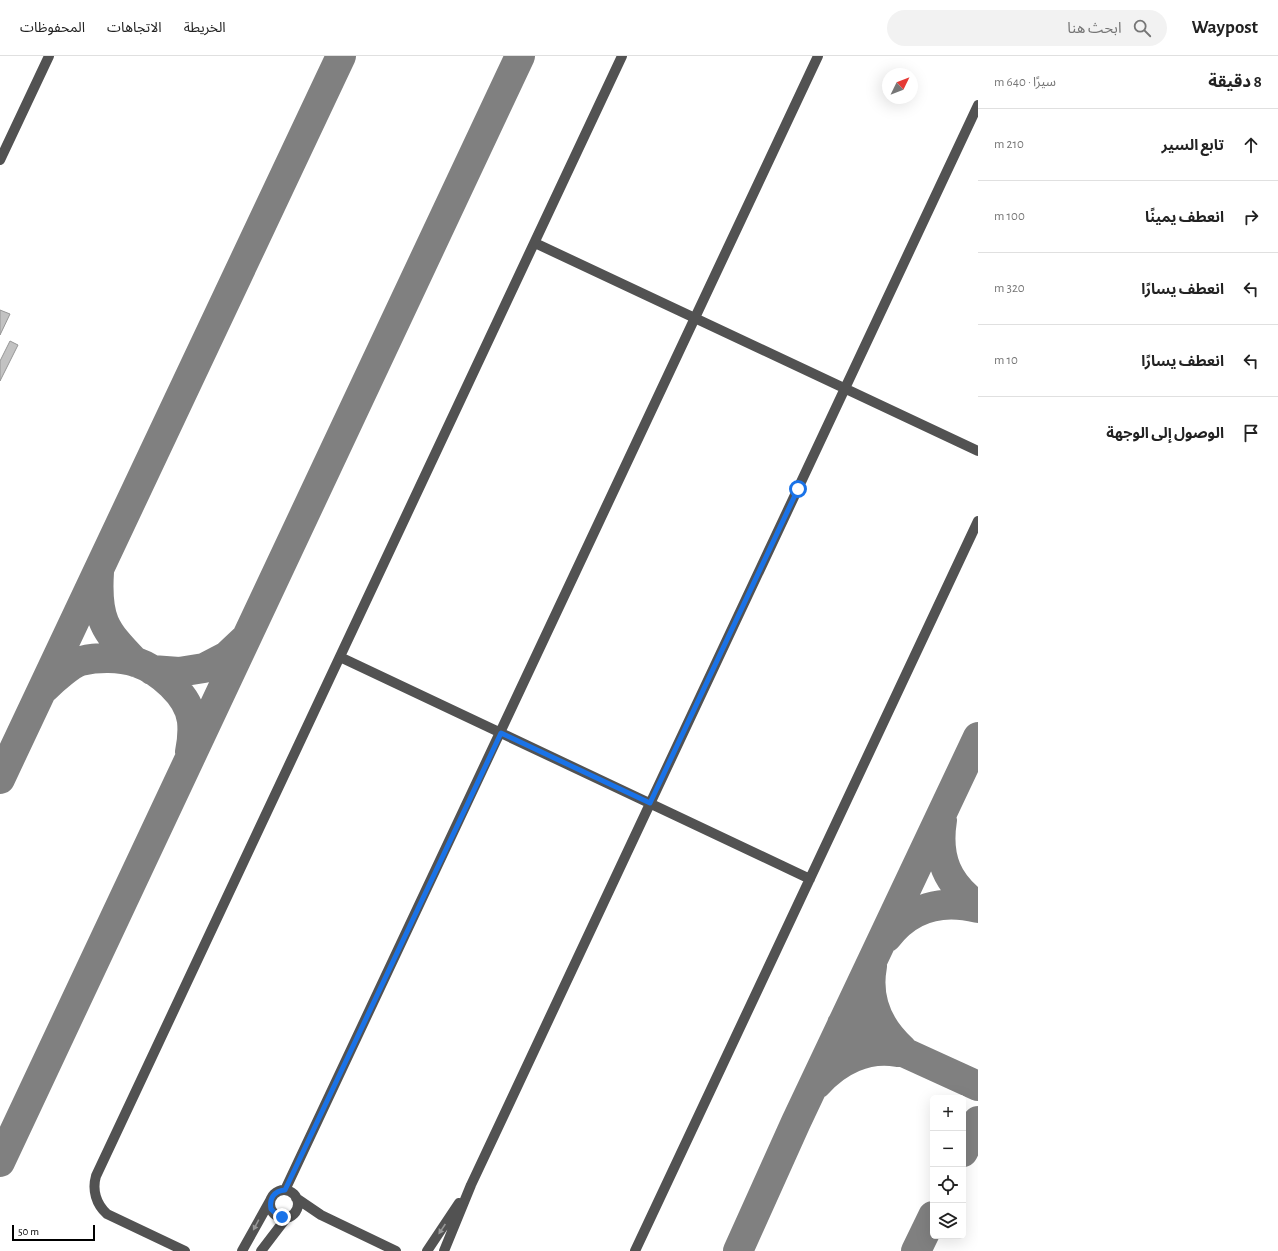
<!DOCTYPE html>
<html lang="ar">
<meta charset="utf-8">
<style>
:root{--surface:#fff;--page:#f2f2f2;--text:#222;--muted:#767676;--line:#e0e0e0}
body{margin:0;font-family:"Alegreya Sans","Noto Sans Arabic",sans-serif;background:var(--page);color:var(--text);direction:rtl}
.controls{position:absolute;right:12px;bottom:12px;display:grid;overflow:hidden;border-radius:6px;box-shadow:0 4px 16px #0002}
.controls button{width:36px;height:36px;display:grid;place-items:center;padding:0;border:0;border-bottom:1px solid var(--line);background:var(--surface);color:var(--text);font:20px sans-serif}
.compass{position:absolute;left:882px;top:12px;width:36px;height:36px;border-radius:50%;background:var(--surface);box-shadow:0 4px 16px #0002;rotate:47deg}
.scale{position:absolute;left:12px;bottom:10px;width:83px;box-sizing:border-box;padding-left:4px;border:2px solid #000;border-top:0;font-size:11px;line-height:14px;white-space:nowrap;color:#000;-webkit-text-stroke:3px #fff;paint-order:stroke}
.stop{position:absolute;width:12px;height:12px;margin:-9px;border:3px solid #1a73e8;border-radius:50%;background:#fff}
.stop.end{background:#1a73e8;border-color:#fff;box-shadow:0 1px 4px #0008}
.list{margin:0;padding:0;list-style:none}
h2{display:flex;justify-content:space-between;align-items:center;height:52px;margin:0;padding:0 16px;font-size:17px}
h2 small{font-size:13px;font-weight:400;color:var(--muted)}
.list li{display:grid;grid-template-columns:26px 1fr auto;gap:12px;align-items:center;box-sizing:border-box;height:72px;padding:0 16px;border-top:1px solid var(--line)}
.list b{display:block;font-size:15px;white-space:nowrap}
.list em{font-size:13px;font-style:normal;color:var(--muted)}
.icon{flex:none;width:22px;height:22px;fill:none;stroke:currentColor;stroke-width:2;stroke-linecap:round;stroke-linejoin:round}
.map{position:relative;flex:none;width:978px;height:1195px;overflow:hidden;direction:ltr}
header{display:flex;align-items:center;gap:24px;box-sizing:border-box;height:56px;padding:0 20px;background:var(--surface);border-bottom:1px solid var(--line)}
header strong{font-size:19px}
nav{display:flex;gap:22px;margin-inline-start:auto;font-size:14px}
.search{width:280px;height:36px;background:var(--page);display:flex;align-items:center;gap:10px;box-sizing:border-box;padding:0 14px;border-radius:22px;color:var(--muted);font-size:15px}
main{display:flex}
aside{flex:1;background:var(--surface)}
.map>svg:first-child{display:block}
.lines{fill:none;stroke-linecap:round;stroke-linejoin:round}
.taxiway{stroke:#808080;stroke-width:30}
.building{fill:#c2c2c2;stroke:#969696}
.minor{stroke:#525252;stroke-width:10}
.oneway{fill:#979797}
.route{stroke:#1a73e8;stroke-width:5}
</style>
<header>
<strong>Waypost</strong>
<div class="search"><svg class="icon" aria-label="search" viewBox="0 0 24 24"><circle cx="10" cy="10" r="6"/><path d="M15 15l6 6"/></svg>ابحث هنا</div>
<nav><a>الخريطة</a><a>الاتجاهات</a><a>المحفوظات</a></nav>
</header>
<main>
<aside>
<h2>8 دقيقة<small>سيرًا · 640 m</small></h2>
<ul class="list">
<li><svg class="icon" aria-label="ahead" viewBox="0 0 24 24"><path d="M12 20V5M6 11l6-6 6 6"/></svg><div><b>تابع السير</b></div><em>210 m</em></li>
<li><svg class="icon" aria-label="right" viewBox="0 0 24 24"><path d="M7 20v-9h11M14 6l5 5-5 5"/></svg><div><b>انعطف يمينًا</b></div><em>100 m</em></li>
<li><svg class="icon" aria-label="left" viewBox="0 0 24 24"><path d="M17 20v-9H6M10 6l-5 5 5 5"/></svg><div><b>انعطف يسارًا</b></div><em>320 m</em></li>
<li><svg class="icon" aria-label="left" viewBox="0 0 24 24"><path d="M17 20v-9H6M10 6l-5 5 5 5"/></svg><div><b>انعطف يسارًا</b></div><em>10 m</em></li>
<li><svg class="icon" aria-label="arrive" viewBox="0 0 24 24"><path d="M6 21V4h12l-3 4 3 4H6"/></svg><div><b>الوصول إلى الوجهة</b></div></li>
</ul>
</aside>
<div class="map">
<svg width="978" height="1195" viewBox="0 0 978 1195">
<rect width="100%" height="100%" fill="#fff"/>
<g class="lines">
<path class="taxiway" d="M99 516C96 563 104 574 135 606
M152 614 179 616 204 612 227 600 244 584
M45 632C53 624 71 608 81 605 98 601 119 601 136 606 159 614 189 639 192 665 193 675 192 686 190 696
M0 723 341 0
M942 764C936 802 947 828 978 850
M887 881C910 851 943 843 978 852
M872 910C866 943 878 971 902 993
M842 968 978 1030
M817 1028C837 1005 867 990 898 996
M963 1096 978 1065
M0 1106 520 0
M738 1195 796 1066 978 681
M916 1195 933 1160"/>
</g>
<path class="building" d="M0 254 10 258 0 279Z
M10 285 18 289 0 325V305Z"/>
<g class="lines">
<path class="minor" d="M0 104 49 0
M535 187 978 395
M340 601 810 823
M285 1134 818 0
M270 1148a14 14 0 1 1 28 0a14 14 0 1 1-28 0Z
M296 1142 321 1159 396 1195
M185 1195 107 1158C96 1148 92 1134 96 1120L622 0
M242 1195 271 1143
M261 1195 287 1161
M427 1195 459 1147
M444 1195 471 1129 978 49
M635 1195 978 465"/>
</g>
<defs><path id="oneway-solid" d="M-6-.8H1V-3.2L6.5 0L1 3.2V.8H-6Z"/></defs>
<g class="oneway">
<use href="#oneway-solid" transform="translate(256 1169) rotate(118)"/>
<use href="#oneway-solid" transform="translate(442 1173) rotate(124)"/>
</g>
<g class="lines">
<path class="route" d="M282 1161 278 1160 271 1153C269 1142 274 1135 285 1134L501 677 650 747 798 433"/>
</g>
</svg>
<div class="controls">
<button>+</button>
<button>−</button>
<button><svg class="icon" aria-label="locate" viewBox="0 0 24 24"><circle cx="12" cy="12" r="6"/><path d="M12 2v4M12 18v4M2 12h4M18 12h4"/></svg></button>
<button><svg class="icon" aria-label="layers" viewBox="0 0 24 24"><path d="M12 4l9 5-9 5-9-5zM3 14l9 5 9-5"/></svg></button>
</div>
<svg class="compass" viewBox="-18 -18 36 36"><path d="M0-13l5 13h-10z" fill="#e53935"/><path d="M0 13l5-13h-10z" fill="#767676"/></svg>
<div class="scale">50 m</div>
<div class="stop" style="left:798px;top:433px"></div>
<div class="stop end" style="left:282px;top:1161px"></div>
</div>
</main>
